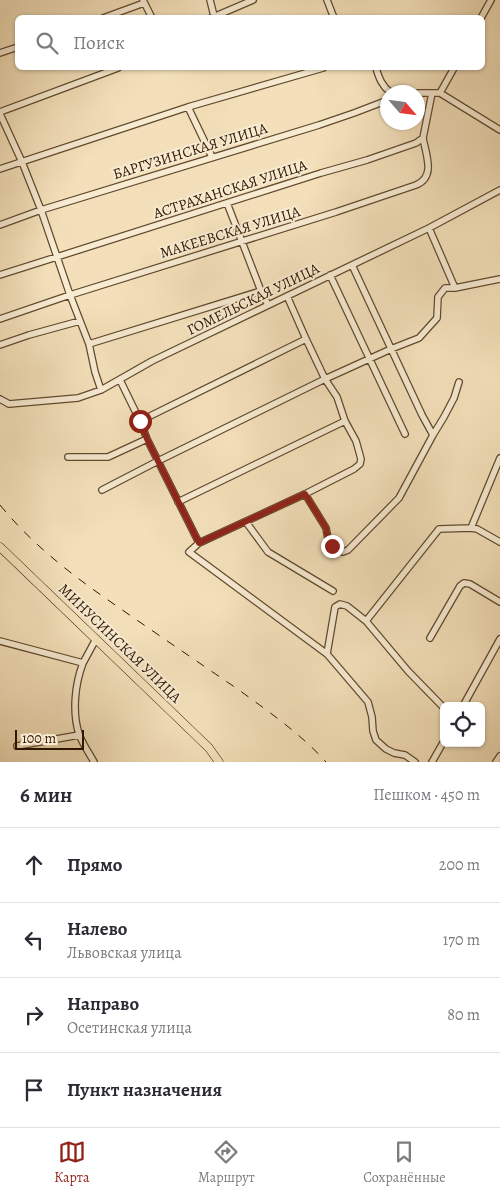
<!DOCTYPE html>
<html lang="ru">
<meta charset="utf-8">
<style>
:root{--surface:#fff;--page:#f2f2f3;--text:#2b2b33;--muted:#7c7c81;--line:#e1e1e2;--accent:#8f2418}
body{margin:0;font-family:Alegreya,serif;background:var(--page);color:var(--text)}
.controls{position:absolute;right:15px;bottom:15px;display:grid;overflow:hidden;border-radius:8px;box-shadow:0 1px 4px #0004}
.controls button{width:45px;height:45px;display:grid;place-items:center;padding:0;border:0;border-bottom:1px solid var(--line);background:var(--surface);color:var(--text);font:25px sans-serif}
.compass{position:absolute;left:380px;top:85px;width:45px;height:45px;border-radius:50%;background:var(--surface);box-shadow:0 1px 4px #0004;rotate:118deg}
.scale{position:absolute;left:15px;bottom:12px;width:69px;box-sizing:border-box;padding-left:5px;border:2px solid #301700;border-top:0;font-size:14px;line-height:18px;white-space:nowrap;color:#301700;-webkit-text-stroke:4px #f7ebd2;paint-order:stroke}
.stop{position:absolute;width:15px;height:15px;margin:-11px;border:4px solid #8f2418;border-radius:50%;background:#fff}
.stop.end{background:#8f2418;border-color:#fff;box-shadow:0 1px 5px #0008}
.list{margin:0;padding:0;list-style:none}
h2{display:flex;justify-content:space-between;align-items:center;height:65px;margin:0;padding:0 20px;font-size:21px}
h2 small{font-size:16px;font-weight:400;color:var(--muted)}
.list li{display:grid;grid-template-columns:32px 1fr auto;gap:15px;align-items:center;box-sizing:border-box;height:75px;padding:0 20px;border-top:1px solid var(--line)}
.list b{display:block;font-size:19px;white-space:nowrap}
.list p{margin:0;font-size:16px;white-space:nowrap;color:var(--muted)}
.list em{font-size:16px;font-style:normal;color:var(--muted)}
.icon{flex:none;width:28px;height:28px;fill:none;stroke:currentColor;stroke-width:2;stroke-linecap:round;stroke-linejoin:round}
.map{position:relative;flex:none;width:500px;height:762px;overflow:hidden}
.search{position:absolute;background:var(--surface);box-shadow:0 1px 4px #0004;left:15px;right:15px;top:15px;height:55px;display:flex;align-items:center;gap:12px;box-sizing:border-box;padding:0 18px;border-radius:8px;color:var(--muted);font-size:19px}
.sheet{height:365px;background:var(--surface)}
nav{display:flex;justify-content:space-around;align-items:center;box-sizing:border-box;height:70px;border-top:1px solid var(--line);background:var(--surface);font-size:14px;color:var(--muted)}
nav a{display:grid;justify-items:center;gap:2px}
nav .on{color:var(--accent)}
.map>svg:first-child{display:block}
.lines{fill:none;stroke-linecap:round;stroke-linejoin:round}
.minor-casing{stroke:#61492e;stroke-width:8}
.major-casing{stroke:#301700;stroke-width:9}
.minor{stroke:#f7ebd2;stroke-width:5.5}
.major{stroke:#f3e0ba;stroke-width:8}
.rail{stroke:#301700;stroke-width:1;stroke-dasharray:9 9;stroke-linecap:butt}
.route{stroke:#8f2418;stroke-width:6}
.labels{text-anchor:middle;stroke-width:4;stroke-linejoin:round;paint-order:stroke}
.street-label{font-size:15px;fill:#301700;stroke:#f7ebd2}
</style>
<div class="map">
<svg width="500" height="762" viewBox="0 0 500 762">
<rect width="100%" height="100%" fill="#f3e0ba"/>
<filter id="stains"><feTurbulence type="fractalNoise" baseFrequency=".004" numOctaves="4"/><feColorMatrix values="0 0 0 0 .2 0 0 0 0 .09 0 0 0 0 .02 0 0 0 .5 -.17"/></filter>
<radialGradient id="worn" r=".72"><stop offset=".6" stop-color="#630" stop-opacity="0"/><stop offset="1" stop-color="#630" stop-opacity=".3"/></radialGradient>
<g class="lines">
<defs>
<path id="minor" d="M143 0 152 18
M210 0 214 16
M327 0 334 18
M103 18 144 3
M211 18 253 0
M481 18 491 0
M0 53 18 47
M376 68C379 78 382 86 390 92
M418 93H440L500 130
M440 93 454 68
M188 107 212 157
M0 112 118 68
M0 114 22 162 41 210 70 295 89 344 95 372 101 390
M0 169 188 107 323 68
M227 203 261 291 268 305
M0 225 41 210 319 125 354 113 388 100
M429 228 455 288
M352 265 422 415 433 435
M0 275 321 173 367 160 416 143 423 138 432 93
M330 275 405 434
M287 296 306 339 325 379 337 397 345 421 356 441 361 459 360 464 354 469 305 494 199 543 189 552 327 654 368 702 372 717 373 731 376 740 386 749 394 753 405 755 415 762
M0 319 70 295 336 212 416 185C436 177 426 155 423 138
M89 344 261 291
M0 345 29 335 80 321
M120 380 140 421 147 439 199 543
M0 399 9 404 78 398 101 390 152 361 429 228 500 190
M140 421 306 339
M68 457H108L147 439
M102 490 158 461 325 379 391 349 419 338 437 318 438 297 445 288H455L500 279
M305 494 326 528 328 539 332 545 337 550 343 552 348 550 399 498 433 435 444 417 454 398 459 382
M178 502 345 421
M246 522 268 552 333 591
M471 528 500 458
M366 621 439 529 471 528 477 529 500 542
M430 638 460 586 464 583 470 584 500 602
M0 641 83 663 96 639
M327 654 335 607 340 604 347 606 366 621 408 671 444 708
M83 663C75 684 72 712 79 734 82 743 89 753 94 762
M463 706 500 639
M17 746 79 735
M432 762 444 741
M496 762 500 756"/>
<path id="major" d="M0 547 181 721 209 748 219 762"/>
</defs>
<use href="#minor" class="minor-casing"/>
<use href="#major" class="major-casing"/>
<use href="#minor" class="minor"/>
<use href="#major" class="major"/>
<path class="rail" d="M0 505C31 543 68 572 108 600 151 630 195 660 239 690 269 712 301 734 326 762"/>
</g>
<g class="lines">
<path class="route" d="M140 421 147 439 199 543 305 494 326 528 328 539 332 546"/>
</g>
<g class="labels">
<g class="street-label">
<text transform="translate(190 151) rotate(-17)" y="5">БАРГУЗИНСКАЯ УЛИЦА</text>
<text transform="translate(230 189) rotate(-18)" y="5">АСТРАХАНСКАЯ УЛИЦА</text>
<text transform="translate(230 232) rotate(-17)" y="5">МАКЕЕВСКАЯ УЛИЦА</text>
<text transform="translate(253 299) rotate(-26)" y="5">ГОМЕЛЬСКАЯ УЛИЦА</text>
<text transform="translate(120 643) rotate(44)" y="5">МИНУСИНСКАЯ УЛИЦА</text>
</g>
</g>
<rect width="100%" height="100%" filter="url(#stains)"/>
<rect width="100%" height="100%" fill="url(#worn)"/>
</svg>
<div class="controls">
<button><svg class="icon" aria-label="locate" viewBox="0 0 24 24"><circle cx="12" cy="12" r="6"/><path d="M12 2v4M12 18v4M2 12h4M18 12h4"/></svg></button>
</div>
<svg class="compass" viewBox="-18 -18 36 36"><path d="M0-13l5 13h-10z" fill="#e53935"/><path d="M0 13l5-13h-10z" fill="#7c7c81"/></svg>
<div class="scale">100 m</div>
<div class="stop" style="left:140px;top:421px"></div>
<div class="stop end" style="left:332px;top:546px"></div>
<div class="search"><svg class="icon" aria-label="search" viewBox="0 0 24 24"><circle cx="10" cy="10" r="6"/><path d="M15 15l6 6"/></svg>Поиск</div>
</div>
<section class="sheet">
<h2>6 мин<small>Пешком · 450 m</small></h2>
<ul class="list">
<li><svg class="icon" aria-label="ahead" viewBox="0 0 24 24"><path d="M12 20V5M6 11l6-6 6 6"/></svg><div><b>Прямо</b></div><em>200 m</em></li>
<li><svg class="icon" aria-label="left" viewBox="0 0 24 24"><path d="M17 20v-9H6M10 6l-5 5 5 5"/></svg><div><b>Налево</b><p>Львовская улица</p></div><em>170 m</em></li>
<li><svg class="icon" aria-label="right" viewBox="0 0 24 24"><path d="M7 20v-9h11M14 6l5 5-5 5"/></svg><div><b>Направо</b><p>Осетинская улица</p></div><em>80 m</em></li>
<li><svg class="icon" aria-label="arrive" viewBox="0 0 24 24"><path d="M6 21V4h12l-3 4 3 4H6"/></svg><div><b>Пункт назначения</b></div></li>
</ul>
</section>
<nav>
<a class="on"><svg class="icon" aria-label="map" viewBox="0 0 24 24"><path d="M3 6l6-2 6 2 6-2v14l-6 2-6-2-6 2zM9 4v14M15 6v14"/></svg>Карта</a>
<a><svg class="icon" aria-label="directions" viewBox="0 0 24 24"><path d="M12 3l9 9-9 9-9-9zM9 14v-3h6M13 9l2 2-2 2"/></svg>Маршрут</a>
<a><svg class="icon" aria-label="saved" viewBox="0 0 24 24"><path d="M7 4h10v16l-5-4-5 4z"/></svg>Сохранённые</a>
</nav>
